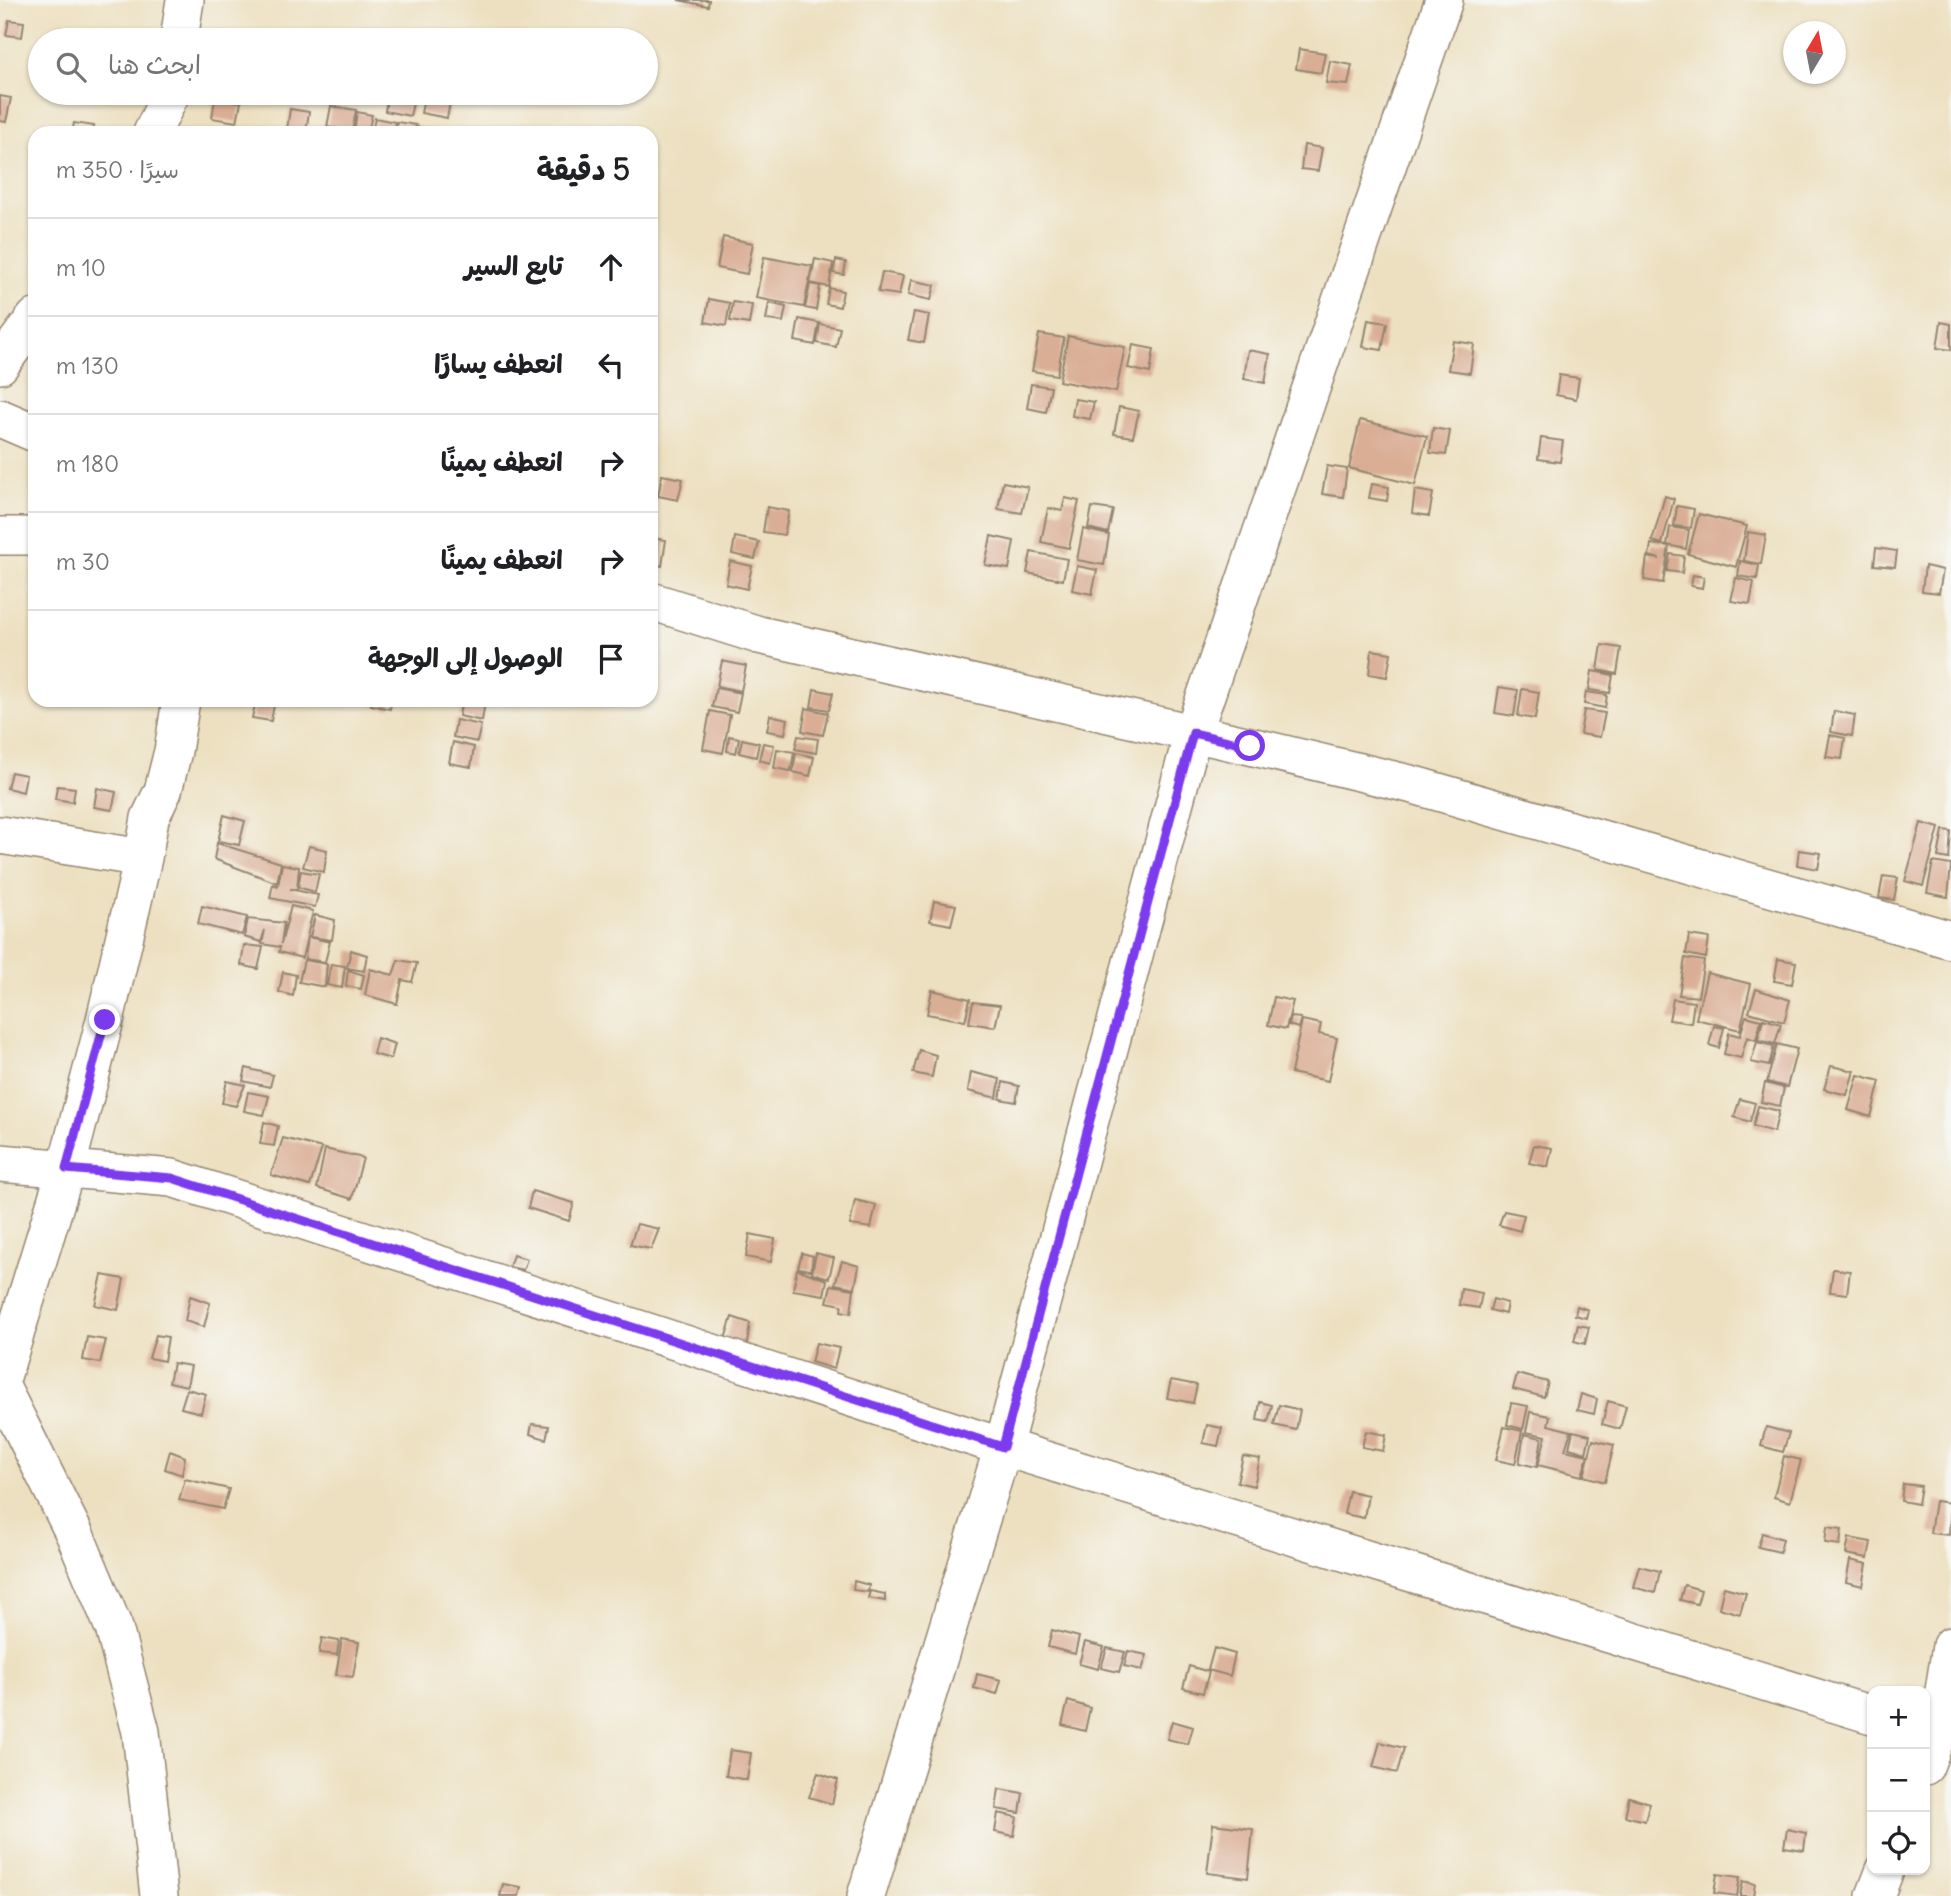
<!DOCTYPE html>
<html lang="ar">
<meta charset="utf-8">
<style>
:root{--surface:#fff;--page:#f2f2f2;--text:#202124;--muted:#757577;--line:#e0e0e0}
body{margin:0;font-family:Delius,"Playpen Sans Arabic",sans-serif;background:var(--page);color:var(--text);direction:rtl}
.controls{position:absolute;right:21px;bottom:21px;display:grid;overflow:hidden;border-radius:14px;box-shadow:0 2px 5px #0004}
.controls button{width:63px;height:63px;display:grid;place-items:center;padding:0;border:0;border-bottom:2px solid var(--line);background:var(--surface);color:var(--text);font:35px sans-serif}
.compass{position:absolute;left:1783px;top:21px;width:63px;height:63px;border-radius:50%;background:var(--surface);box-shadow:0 2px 5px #0004;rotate:10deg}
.stop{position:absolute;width:21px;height:21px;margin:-16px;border:5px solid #7c3aed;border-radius:50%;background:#fff}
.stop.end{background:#7c3aed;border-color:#fff;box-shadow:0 2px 7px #0008}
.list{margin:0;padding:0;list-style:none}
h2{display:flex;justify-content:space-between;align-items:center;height:91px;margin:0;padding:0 28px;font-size:30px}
h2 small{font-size:23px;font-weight:400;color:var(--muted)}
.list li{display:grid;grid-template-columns:46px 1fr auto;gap:21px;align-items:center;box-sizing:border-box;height:98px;padding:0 28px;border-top:2px solid var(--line)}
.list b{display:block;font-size:26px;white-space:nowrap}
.list em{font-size:23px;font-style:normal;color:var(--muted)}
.icon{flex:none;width:38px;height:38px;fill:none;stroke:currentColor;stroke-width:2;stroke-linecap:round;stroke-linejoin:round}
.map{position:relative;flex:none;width:1951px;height:1896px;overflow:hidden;direction:ltr}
.search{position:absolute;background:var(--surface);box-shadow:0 2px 5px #0004;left:28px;top:28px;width:630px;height:77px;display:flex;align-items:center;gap:18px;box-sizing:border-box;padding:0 24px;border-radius:38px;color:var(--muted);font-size:26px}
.panel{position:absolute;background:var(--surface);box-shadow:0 2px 5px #0004;left:28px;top:126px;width:630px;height:581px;border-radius:21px;direction:rtl}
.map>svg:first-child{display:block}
.building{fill:#daae95}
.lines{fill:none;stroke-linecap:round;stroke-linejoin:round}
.minor-casing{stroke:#94856f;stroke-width:40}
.minor{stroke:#fff;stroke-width:37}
.route{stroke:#7c3aed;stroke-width:9}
</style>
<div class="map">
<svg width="1951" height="1896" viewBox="0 0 1951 1896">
<rect width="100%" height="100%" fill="#f6f6f2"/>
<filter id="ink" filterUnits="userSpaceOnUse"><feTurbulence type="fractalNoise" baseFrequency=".0143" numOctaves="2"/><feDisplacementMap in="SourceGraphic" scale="14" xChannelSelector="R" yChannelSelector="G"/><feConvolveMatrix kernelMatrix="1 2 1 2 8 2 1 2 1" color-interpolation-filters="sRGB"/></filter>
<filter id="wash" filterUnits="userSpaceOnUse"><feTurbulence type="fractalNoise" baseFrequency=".00686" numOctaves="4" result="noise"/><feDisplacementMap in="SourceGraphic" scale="28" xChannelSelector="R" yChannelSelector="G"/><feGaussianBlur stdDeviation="1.57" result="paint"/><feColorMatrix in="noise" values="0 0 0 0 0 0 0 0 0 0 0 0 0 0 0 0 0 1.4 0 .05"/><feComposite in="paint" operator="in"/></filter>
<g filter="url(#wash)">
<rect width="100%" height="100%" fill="#ede0c0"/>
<g id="blocks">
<path class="building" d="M678 0H709L708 6Z
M9 20 24 22 22 37 6 35Z
M60 28 80 31 79 40H58Z
M1299 49 1325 53 1321 73 1296 69Z
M1330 61 1352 65 1348 85 1326 83Z
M224 93H244L242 101 223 97Z
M388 93 415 95 410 116 385 111Z
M425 93H452L447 118 421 113Z
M0 96 11 98 6 122 0 121Z
M215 98 241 102 237 122 212 118Z
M331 106 356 110 352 132 327 127Z
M290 109 309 112 306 132 287 129Z
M357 112 372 115 368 133H354Z
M375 118 395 122 393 133H372Z
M397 122 416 125 414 133H395Z
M74 123 94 126 93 133H72Z
M418 127 443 132V133H416Z
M1304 145 1322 148 1318 171 1301 169Z
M723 237 753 243 747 274 717 268Z
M764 257 812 266 804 307 756 298Z
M815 259 833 263 829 287 810 283Z
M836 260 846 262 844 275 833 273Z
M882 272 903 276 899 295 878 292Z
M911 280 935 285 931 300 908 295Z
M810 284 820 286 816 310 805 308Z
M829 288 843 291 840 307 826 304Z
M709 299 730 303 726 326 705 322Z
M733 302 752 305 749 324 730 321Z
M769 303 786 307 783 322 766 320Z
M914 312 929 315 924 343 908 340Z
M799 319 819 323 815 345 795 341Z
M1368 320 1387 323 1382 350 1363 347Z
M1941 322 1951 324V350L1937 348Z
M820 324 840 328 836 347 817 343Z
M1039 334 1064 338 1057 375 1032 371Z
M1068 336 1125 347 1116 392 1059 381Z
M1453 341 1474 344 1470 373 1448 370Z
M1133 345 1154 349 1150 373 1128 368Z
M1248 350 1270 354 1265 383 1244 379Z
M1559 375 1579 378 1576 399 1556 395Z
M1031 384 1051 387 1046 412 1027 408Z
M1075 399 1094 402 1090 419 1072 416Z
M1119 407 1139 411 1133 437 1114 434Z
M1360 420 1427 436 1415 485 1349 468Z
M1433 428 1450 431 1446 455 1430 453Z
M1541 438 1563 441 1560 462 1538 459Z
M1327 466 1347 469 1343 497 1322 494Z
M662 475 683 479 678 500 658 496Z
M1003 482 1028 487 1022 513 998 509Z
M1372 484 1389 487 1387 501 1369 498Z
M1415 490 1433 493 1429 516 1412 513Z
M1665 496 1674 499 1662 544 1652 541Z
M1065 498 1079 501 1069 548 1041 542 1048 508 1062 511Z
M1677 506 1694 509 1691 528 1674 526Z
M767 507 789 511 784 535 763 532Z
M1092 507 1113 510 1108 533 1088 528Z
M1699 514 1747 526 1736 567 1688 554Z
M1670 527 1689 530 1686 549 1667 545Z
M1083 529 1109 535 1104 565 1077 560Z
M1748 532 1766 535 1761 564 1744 561Z
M991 536 1014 541 1009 569 985 565Z
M735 537 759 542 755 559 732 554Z
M651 538 666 540 662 566 651 563Z
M1651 544 1669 546 1663 583 1644 580 1647 557 1660 559 1649 556Z
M1876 548 1897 551 1895 567 1874 565Z
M1031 552 1067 559 1063 580 1027 573Z
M1670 554 1684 556 1682 573 1667 571Z
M730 561 752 566 747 589 726 584Z
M1740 561 1759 565 1757 579 1738 576Z
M1077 566 1097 570 1092 594 1072 590Z
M1925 566 1943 570 1939 593 1922 591Z
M1693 575 1704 577 1702 588 1691 586Z
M1736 578 1754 582 1750 604 1731 601Z
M1602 645 1621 648 1617 674 1598 670Z
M1372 650 1391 653 1387 677 1369 674Z
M722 661 746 666 741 691 717 686Z
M1592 671 1613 675 1610 693 1589 690Z
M1499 687 1518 690 1514 716 1495 713Z
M716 688 741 693 737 712 712 707Z
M814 689 833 693 829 710 811 707Z
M1522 689 1539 692 1535 719 1518 716Z
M1586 692 1607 695 1605 708 1584 704Z
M256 700H275L271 721 252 718Z
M372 700H392L390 709 371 705Z
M462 700 485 702 482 721 459 716Z
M806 708 828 713 823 735 802 731Z
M1584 710 1605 713 1600 737 1580 734Z
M710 711 730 715 723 753 703 749Z
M1834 711 1855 715 1852 736 1831 732Z
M770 715 788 719 785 734 767 731Z
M456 720 481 725 477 742 453 737Z
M1830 735 1845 738 1842 759 1826 757Z
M729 736 739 738 736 753 727 751Z
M798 736 818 739 816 753 795 749Z
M742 739 759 743 756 757 739 753Z
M453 742 474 747 471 767 449 763Z
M763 743 774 745 770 763 759 760Z
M777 749 794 752 791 771 774 768Z
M796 753 814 757 810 776 793 772Z
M11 772 26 775 23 792 7 788Z
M57 786 75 788 73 802 55 799Z
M97 788 116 792 112 810 94 807Z
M224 815 245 821 239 845 218 841Z
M1921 823 1939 828 1923 886 1905 881Z
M1943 830 1951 831 1949 859 1938 857Z
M217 843 281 863 277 883 214 859Z
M309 846 327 850 324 872 303 867Z
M1799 850 1821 853 1818 869 1797 865Z
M1933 862 1951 865 1948 897 1927 893Z
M282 864 299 867 297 889H290L318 895 315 907 270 898 273 884 278 886Z
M301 871 319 874 315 892 298 887Z
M1883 876 1898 878 1894 900 1879 898Z
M934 901 956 905 951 925 930 921Z
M202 906 247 917 242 935 198 924Z
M291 906 313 911 302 958 279 952 280 947 262 944 265 930 261 942 244 937 248 919 284 923 281 944Z
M315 915 335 920 332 940 310 937Z
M1689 935 1709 938 1706 958 1686 954Z
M308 937 330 942 325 962 305 959Z
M244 945 263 947 258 969 241 965Z
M351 950 367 955 364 971 347 968Z
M1685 958 1704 961 1698 997 1679 995Z
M1778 959 1796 962 1792 984 1774 981Z
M304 960 327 964 325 987 299 982Z
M398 960 417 963 412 982 402 980 397 1004 365 995 370 969 393 975Z
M331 964 345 966 342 988 327 985Z
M348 970 364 975 361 989 346 986Z
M283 972 296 975 293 996 279 992Z
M1707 973 1751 984 1740 1030 1696 1019Z
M1756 989 1790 1000 1784 1022 1749 1012Z
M932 990 970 999 965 1021 927 1014Z
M1274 997 1293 1001 1286 1029 1268 1025Z
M1673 999 1694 1002 1691 1023 1669 1020Z
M973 1002 1000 1005 995 1027 969 1023Z
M1746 1016 1761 1020 1756 1040 1747 1037 1741 1058 1724 1054 1729 1033 1740 1036Z
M1291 1017 1301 1018 1298 1028 1289 1025Z
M1763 1019 1781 1024 1775 1044 1758 1040Z
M1302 1020 1321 1024 1319 1034 1337 1038 1328 1081 1291 1073Z
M1714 1026 1724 1028 1719 1048 1709 1045Z
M377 1038 395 1044 391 1059 373 1054Z
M1757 1042 1774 1046 1769 1066 1751 1062Z
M1777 1044 1797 1049 1787 1087 1767 1082Z
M919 1050 936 1055 932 1077 913 1073Z
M1831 1066 1854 1071 1847 1095 1824 1089Z
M246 1068 273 1075 270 1087 243 1081Z
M971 1072 1000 1079 997 1098 968 1091Z
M1858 1075 1880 1081 1871 1117 1848 1110Z
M227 1081 245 1085 236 1106 222 1103Z
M1003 1082 1019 1086 1016 1102 1000 1099Z
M1765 1083 1784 1088 1780 1106 1761 1102Z
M248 1092 269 1096 264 1115 244 1111Z
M1740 1099 1755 1103 1750 1122 1734 1117Z
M1758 1106 1779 1111 1774 1132 1753 1126Z
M264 1122 278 1126 274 1146 260 1144Z
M283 1138 322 1148 310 1186 271 1175Z
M1534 1145 1552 1148 1548 1167 1529 1163Z
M325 1149 363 1158 352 1199 317 1188Z
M532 1191 574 1203 569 1221 528 1208Z
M855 1200 876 1205 871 1228 850 1225Z
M1504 1211 1524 1215 1520 1231 1499 1225Z
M637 1224 659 1229 651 1249 630 1245Z
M750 1234 775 1239 771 1262 746 1257Z
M802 1253 813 1256 811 1270 798 1268Z
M816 1253 834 1258 829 1278 812 1273Z
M513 1255 527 1259 523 1270 509 1267Z
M842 1261 859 1266 855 1288 835 1284Z
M797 1269 827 1280 824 1295 793 1290Z
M1833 1269 1850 1271 1847 1294 1830 1292Z
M102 1275 124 1279 118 1310 95 1305Z
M831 1285 854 1289 851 1313 841 1311 842 1305 827 1302Z
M1461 1289 1482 1293 1479 1308 1459 1305Z
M190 1296 210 1303 204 1327 185 1321Z
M1493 1299 1507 1303 1505 1314 1490 1310Z
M1577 1306 1588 1310 1586 1318 1575 1315Z
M732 1317 750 1323 747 1344 725 1339Z
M1578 1325 1589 1327 1585 1344 1574 1341Z
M156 1335 168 1337 164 1361 149 1358Z
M87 1337 106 1340 100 1363 83 1360Z
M816 1343 839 1348 834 1369 811 1362Z
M173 1363 191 1366 187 1386 169 1382Z
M1517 1374 1548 1382 1544 1397 1513 1389Z
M1171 1380 1197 1385 1193 1403 1167 1398Z
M187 1389 206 1394 201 1413 181 1408Z
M1581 1394 1597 1399 1594 1414 1577 1410Z
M1608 1401 1626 1406 1620 1429 1602 1424Z
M1260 1402 1272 1405 1268 1422 1257 1420Z
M1511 1403 1528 1406 1523 1429 1507 1425Z
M1279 1405 1300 1410 1296 1430 1274 1425Z
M1530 1412 1550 1416 1548 1425 1571 1431 1565 1450 1588 1455 1582 1476 1538 1465 1546 1436 1526 1432Z
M532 1424 549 1426 546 1439 530 1434Z
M1207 1425 1222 1428 1218 1446 1203 1443Z
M1504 1427 1522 1431 1515 1464 1496 1460Z
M1766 1427 1789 1433 1783 1452 1761 1446Z
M1366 1431 1386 1435 1383 1451 1362 1447Z
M1573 1431 1590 1435 1586 1453 1569 1448Z
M1524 1434 1542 1438 1537 1467 1519 1463Z
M1593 1440 1614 1445 1605 1482 1584 1476Z
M170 1451 185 1457 182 1475 165 1469Z
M1243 1456 1260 1459 1254 1486 1237 1482Z
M1784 1456 1801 1460 1790 1502 1774 1497Z
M185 1479 229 1489 223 1509 179 1500Z
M1903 1484 1921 1486 1918 1504 1901 1501Z
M1349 1491 1368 1495 1364 1518 1344 1514Z
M1935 1501 1951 1503 1949 1535 1930 1533Z
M1827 1527 1842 1529 1840 1545 1825 1543Z
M1762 1533 1783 1539 1780 1552 1758 1547Z
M1849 1538 1871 1542 1868 1558 1846 1554Z
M1850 1560 1867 1564 1863 1586 1846 1582Z
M1639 1566 1660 1571 1655 1593 1633 1587Z
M854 1581 869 1585 868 1592 853 1590Z
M1684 1585 1701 1590 1697 1604 1680 1600Z
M1724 1587 1746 1593 1740 1614 1719 1608Z
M870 1591 885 1594V1601L868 1598Z
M1052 1630 1079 1637 1075 1654 1048 1647Z
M322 1638 339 1641 337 1655 319 1653Z
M342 1639 359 1642 353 1677 336 1675Z
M1085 1642 1104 1647 1098 1669 1079 1664Z
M1107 1648 1125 1652 1119 1672 1101 1668Z
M1214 1648 1235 1654 1230 1676 1208 1670Z
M1128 1651 1147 1655 1142 1670 1124 1666Z
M1189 1666 1209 1672 1203 1693 1183 1688Z
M977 1674 1001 1680 997 1694 974 1688Z
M1068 1701 1090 1708 1085 1731 1062 1725Z
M1172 1721 1193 1727 1188 1744 1167 1739Z
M1380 1742 1404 1748 1397 1773 1373 1767Z
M730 1750 751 1753 747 1780 726 1776Z
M818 1773 838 1780 832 1804 809 1797Z
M999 1789 1023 1793 1020 1813 996 1809Z
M1629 1797 1650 1803 1645 1821 1625 1816Z
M998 1813 1017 1817 1014 1836 995 1832Z
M1213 1824 1253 1829 1248 1878 1207 1873Z
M1787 1829 1806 1833 1804 1850 1784 1847Z
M1717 1874 1740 1877 1737 1896 1714 1893Z
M1743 1881 1755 1884 1753 1896H1740Z
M503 1884 521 1887 519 1896H500Z"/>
</g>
</g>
<g filter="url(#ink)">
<use href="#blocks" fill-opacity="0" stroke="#94856f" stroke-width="2"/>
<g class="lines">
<defs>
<path id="minor" d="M179 40 185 0
M152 133 171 93
M0 365 35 318
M0 418 35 433
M0 536H35
M651 601 759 635 1250 746 1414 785 1951 940
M0 835 143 858
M0 1163 172 1178 1003 1447 1872 1715
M0 1383 66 1169 105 1020 143 858 150 818 163 791 173 751 181 700
M0 1385 75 1535 114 1628 141 1732 159 1896
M1925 1766 1937 1735 1951 1646
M866 1896 1003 1447 1193 733 1444 0
M1875 1896 1885 1870"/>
</defs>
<use href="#minor" class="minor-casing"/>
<use href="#minor" class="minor"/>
</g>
</g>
<g class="lines" filter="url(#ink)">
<path class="route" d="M105 1020 66 1169 172 1178 1003 1447 1193 733 1250 746"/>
</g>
</svg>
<div class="controls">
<button>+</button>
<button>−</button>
<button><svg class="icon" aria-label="locate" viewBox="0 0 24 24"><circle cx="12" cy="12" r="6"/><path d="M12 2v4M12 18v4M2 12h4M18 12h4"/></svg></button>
</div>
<svg class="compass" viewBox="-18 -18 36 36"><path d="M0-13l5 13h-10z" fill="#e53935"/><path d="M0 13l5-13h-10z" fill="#757577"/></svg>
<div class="stop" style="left:1250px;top:746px"></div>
<div class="stop end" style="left:105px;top:1020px"></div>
<div class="search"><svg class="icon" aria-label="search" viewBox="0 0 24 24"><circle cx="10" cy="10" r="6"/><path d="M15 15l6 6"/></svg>ابحث هنا</div>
<section class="panel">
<h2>5 دقيقة<small>سيرًا · 350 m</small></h2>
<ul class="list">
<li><svg class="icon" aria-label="ahead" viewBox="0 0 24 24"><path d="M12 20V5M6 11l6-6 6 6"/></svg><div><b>تابع السير</b></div><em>10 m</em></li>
<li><svg class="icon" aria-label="left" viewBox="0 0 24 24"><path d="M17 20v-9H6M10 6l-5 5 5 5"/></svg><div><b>انعطف يسارًا</b></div><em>130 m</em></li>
<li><svg class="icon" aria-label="right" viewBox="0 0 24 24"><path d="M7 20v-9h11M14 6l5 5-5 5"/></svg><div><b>انعطف يمينًا</b></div><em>180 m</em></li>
<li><svg class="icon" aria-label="right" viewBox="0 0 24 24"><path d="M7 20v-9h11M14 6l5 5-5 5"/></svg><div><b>انعطف يمينًا</b></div><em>30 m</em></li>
<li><svg class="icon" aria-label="arrive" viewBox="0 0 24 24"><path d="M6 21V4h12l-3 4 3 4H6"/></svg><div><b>الوصول إلى الوجهة</b></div></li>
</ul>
</section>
</div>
